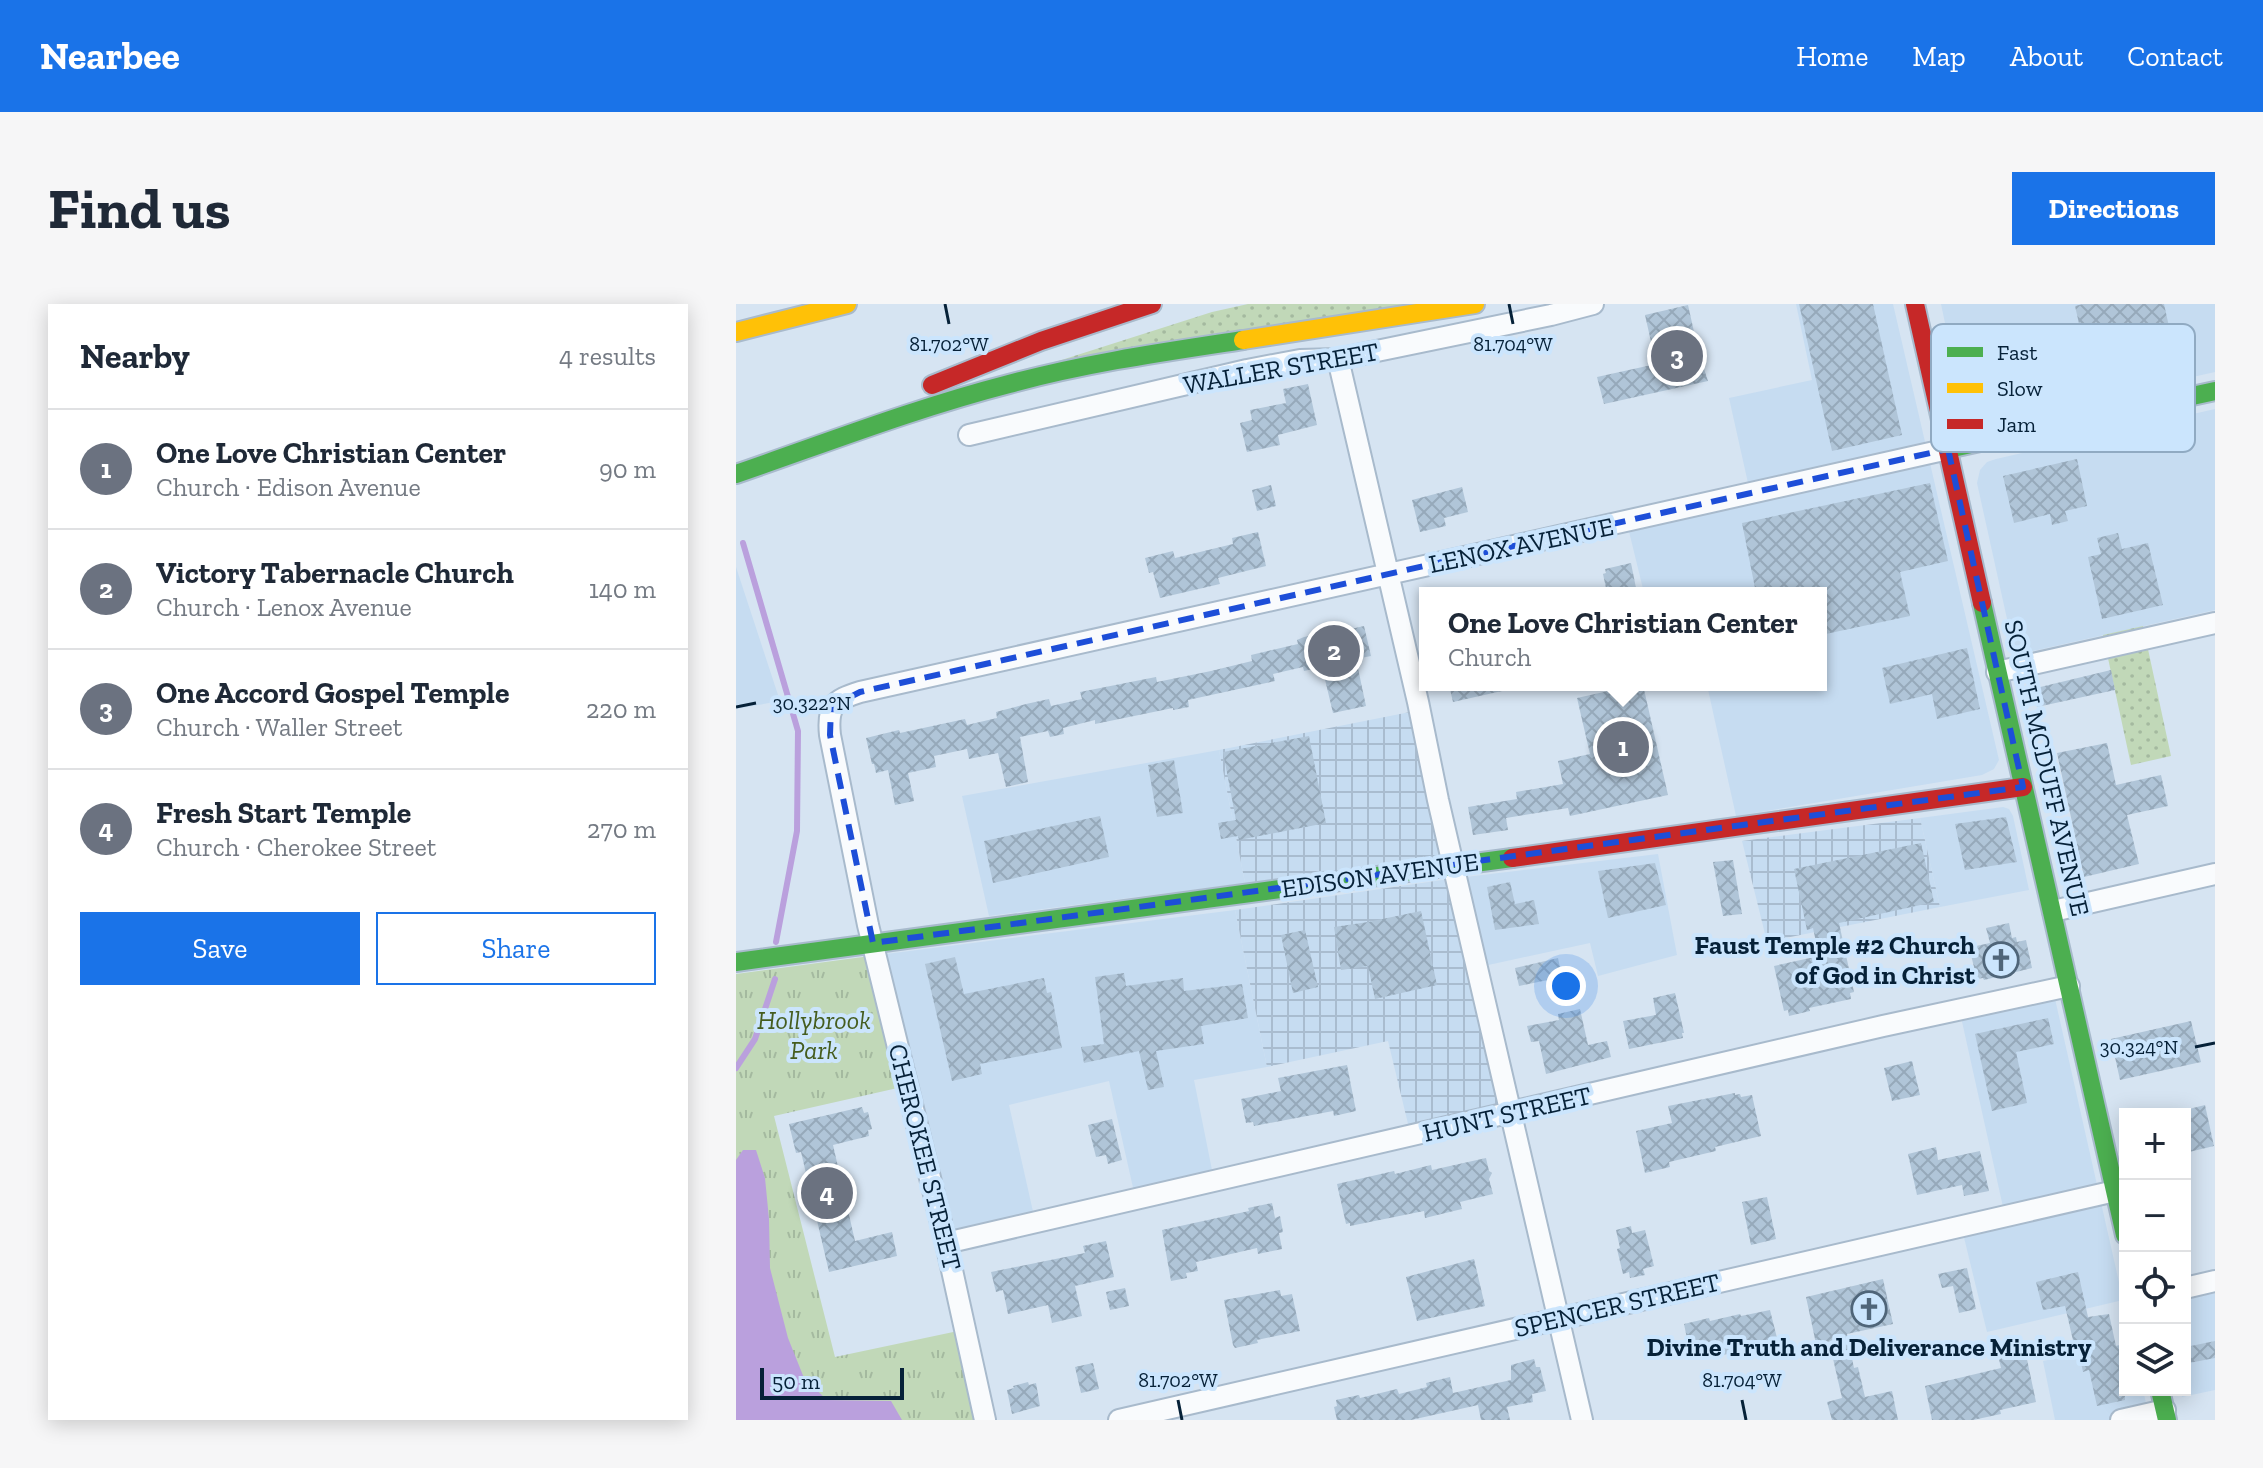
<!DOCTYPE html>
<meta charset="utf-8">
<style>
:root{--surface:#fff;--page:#f6f6f7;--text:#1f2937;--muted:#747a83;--line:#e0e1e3;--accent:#1a73e8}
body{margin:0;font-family:"Zilla Slab",serif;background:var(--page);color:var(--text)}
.controls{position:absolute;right:24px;bottom:24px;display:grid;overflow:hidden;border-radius:0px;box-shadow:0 4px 20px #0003}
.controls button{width:72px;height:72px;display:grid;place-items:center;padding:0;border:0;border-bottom:2px solid var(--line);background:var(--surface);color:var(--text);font:40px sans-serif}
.scale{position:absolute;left:24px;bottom:20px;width:144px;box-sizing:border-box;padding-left:8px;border:4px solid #062138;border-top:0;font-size:22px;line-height:28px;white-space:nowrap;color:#062138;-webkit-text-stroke:6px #cbe5fd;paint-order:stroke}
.you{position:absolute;left:830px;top:682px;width:28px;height:28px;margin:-20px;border:6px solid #fff;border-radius:50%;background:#1a73e8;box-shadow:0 0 0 12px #1a73e833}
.badge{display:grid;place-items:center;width:52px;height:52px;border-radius:50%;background:var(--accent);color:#fff;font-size:26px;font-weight:700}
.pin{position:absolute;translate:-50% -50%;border:4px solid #fff;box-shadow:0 2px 8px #0006}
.popup{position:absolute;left:683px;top:283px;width:408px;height:104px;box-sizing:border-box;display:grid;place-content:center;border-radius:0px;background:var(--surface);filter:drop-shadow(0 2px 6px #0005);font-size:26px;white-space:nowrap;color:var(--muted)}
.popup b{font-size:30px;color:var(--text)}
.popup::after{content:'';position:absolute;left:50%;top:100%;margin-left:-16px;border:16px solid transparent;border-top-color:var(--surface)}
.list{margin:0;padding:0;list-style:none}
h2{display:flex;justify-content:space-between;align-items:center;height:104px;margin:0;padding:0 32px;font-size:34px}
h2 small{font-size:26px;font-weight:400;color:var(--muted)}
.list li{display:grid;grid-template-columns:52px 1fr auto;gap:24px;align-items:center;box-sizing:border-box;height:120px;padding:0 32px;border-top:2px solid var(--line)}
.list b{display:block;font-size:30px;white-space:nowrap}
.list p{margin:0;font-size:26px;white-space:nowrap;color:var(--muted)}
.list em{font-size:26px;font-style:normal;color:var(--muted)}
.actions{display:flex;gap:16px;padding:24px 32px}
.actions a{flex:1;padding:18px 0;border:2px solid var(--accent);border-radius:0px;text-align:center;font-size:28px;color:var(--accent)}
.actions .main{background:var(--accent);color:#fff}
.icon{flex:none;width:44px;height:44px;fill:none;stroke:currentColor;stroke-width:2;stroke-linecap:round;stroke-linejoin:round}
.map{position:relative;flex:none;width:1479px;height:1116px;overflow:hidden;border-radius:0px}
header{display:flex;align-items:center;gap:48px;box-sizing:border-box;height:112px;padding:0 40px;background:var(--accent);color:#fff}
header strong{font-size:38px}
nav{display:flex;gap:44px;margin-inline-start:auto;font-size:28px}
.intro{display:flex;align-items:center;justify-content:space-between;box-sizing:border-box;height:192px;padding:0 48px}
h1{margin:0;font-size:56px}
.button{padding:20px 36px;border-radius:0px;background:var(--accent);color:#fff;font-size:28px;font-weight:700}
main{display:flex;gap:48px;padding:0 48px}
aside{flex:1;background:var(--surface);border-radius:0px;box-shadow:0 4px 20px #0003}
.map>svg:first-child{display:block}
.built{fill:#c6dcf1}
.industrial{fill:url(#industrial-grid)}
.grass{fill:url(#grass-dots)}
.park{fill:url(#park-tufts)}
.water{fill:#baa0dd}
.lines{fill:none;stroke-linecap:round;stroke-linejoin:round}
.stream{stroke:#baa0dd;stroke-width:6}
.building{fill:url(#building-cross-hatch)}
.street-casing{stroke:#a8bacc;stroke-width:24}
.fast-casing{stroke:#a8bacc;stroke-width:22}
.slow-casing{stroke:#a8bacc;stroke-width:22}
.jam-casing{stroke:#a8bacc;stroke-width:22}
.street{stroke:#f9fbfd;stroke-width:20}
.fast{stroke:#4caf50;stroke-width:18}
.slow{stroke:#ffc107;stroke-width:18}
.jam{stroke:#c62828;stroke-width:18}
.marked{fill:none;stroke:#1d4ed8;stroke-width:6;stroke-dasharray:16 10;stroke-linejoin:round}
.ticks{fill:none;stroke:#062138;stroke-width:3}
.labels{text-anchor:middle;stroke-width:8;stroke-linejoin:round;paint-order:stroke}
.street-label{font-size:26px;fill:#062138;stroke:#cbe5fd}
.poi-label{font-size:26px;font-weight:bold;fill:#062138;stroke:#cbe5fd;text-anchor:end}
.park-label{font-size:26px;font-style:italic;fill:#455d1f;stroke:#cbe5fd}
.key{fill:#cbe5fd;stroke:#90aac2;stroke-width:2}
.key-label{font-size:22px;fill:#062138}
.ticks-label{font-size:20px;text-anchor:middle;fill:#062138;stroke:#cbe5fd;stroke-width:8;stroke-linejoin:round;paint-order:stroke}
</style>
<header>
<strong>Nearbee</strong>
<nav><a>Home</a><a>Map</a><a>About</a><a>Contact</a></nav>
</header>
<div class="intro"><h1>Find us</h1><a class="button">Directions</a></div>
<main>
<aside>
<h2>Nearby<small>4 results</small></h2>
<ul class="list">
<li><span class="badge" style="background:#6b7280">1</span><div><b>One Love Christian Center</b><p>Church · Edison Avenue</p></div><em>90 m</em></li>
<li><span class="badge" style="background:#6b7280">2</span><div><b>Victory Tabernacle Church</b><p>Church · Lenox Avenue</p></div><em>140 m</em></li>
<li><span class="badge" style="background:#6b7280">3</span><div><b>One Accord Gospel Temple</b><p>Church · Waller Street</p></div><em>220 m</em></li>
<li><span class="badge" style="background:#6b7280">4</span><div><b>Fresh Start Temple</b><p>Church · Cherokee Street</p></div><em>270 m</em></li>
</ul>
<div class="actions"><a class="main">Save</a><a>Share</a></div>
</aside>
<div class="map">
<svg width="1479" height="1116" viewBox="0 0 1479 1116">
<defs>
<pattern id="industrial-grid" width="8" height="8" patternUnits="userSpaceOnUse" patternTransform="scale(2)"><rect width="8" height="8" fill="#c6dcf1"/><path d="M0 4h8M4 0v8" fill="none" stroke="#a9bccf"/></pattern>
<pattern id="grass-dots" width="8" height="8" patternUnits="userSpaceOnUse" patternTransform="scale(2)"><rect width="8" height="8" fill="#c1d8b8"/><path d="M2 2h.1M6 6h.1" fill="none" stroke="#a4b99f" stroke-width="1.8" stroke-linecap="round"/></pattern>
<pattern id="park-tufts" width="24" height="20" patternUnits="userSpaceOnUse" patternTransform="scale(2)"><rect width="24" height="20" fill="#c1d8b8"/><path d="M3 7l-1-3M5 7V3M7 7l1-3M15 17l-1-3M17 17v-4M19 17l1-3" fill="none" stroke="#a4b99f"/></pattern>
<pattern id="building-cross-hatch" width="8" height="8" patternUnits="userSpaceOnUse" patternTransform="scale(2)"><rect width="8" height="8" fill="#b0c5d8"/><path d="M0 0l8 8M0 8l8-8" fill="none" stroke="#96a9ba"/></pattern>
</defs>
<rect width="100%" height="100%" fill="#d6e4f2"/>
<path class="built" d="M1060 0H1157L1263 456 1258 465 1246 471 1000 512 971 381H1085V289H908L888 207 1012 179 993 94 1076 76Z
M1205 0H1479V68L1381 90 1338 89 1258 107H1244L1228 97 1223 86Z
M1479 105V306L1279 351 1241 179 1244 166 1251 158 1260 155Z
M0 263 44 397 0 405Z
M483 446 509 579 253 612 226 492Z
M1267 503 1273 505 1277 512 1293 586 1204 603 1184 514Z
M922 550 941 651 862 672 854 639 734 665 713 575Z
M499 606 531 763 458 776 477 871 398 888 373 777 273 801 298 912 201 935 134 652Z
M1315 677 1387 996 1251 1028 1223 913 1267 903 1225 713Z
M1479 989V1086L1446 1093 1445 1086H1449V996Z
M1389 1040V1086H1407L1414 1116H1319L1307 1057Z"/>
<path class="industrial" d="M674 408 707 553 509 579 483 446Z
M1184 514 1204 603 1039 636 1030 634 1006 537Z
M713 575 766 802 673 824 652 737 531 763 499 606Z"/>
<path class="grass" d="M512 0H691L313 60 476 8Z
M1407 322 1435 452 1395 461 1367 331Z"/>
<path class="park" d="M134 652 166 783 38 812 99 1053 222 1027 241 1116H0V670Z"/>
<path class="water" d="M7 846H20L29 874 33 915 34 964 52 1034 68 1074 91 1096 155 1097 166 1116H0V856Z"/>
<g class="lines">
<path class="stream" d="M7 239 62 427 61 527 40 638
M0 764 19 735 39 675"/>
</g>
<path class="building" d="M1063 0H1137L1166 131 1096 147Z
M1347 0H1428L1434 27 1349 46 1339 2Z
M952 1 963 50 972 77 868 100 861 73 920 60 909 11Z
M572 80 581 121 542 131 544 141 511 148 504 119 516 116 514 106 550 99 547 85Z
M1341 155 1351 202 1329 207 1332 217 1316 221 1314 210 1278 219 1267 172Z
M1194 179 1212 257 1164 268 1174 312 1085 331V289H1020L1006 219Z
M535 181 540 202 521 207 516 186Z
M726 183 732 208 708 214 710 222 684 228 676 196Z
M522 228 530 262 482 274 484 280 424 294 417 268 413 269 409 254 437 247 439 254 497 240 496 234Z
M1382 229 1386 245 1412 239 1427 301 1366 315 1352 253 1365 250 1361 234Z
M895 259 901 289H871L867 270 870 269 869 265Z
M628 322 635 352 620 355 630 402 597 409 586 363 568 367 567 363 537 370 539 377 452 396 453 403 437 406V404L359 420V416L327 424 328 430 314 433 312 427 284 433 292 478 270 483 262 449 233 455 231 445 198 452 200 463 172 469 178 497 159 501 152 466 140 469 138 460H136L130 434 163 426 164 429 229 415 231 421 261 414 260 408 290 400 313 395 315 402 346 395 344 388 420 373 421 378 475 367 516 357 515 351 562 340 561 336 568 333 584 330V332Z
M1231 344 1244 405 1201 415 1196 390 1154 400 1146 364Z
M1375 366 1379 386 1301 403 1296 385Z
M713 381H765L766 387 717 398Z
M899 381H907L932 491 834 512 832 504 770 514 772 526 737 531 732 503 781 495 780 488 827 480 822 457 854 450 841 394Z
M573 432 590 519 503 536 502 532 485 535 482 519 500 516 487 448Z
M1371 439 1380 481 1425 471 1432 502 1391 511 1403 560 1348 573 1321 449Z
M438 456 447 509 421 513 412 461Z
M364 512 373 553 257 579 248 537Z
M1270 513 1281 558 1229 566 1219 520Z
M1185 539 1198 598 1103 619 1118 688 1114 689 1115 695 1073 704 1074 707 1053 712 1052 706 1048 707 1038 662 1083 652 1077 624 1071 626 1058 565Z
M997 556 1006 610 987 612 977 558Z
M919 559 930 601 872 614 862 567Z
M774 578 779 600 798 596 803 620 759 626 751 583Z
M685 607 701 681 639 695 632 662 605 666 598 623 632 618Z
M1273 619 1276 634 1280 633 1281 638 1290 636 1296 664 1248 676 1247 674 1241 675 1234 647 1241 646 1240 642 1254 639 1250 624Z
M569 626 582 683 557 689 545 631Z
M219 653 228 690 308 674 311 689 315 688 326 744 244 760 246 770 216 777 189 660Z
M822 654 826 673 783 682 779 664Z
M388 669 390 682 447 674 448 687 506 680 512 714 465 722 468 740 420 747 428 783 412 786 403 747 348 759 345 743 368 740 359 673Z
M939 689 948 729H946L947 734 893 745 887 717 920 711 917 694Z
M844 705 852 741 871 737 875 753 810 770 803 737 795 738 791 722 823 716 822 710Z
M1312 714 1318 740 1280 748 1291 799 1256 807 1239 730Z
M1455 717 1465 758 1384 776 1375 735Z
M1176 757 1184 791 1156 797 1148 764Z
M611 761 620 807 598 812 597 807 518 822 517 818 510 819 505 795 545 787 542 774Z
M999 789V791L1004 790 1005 793 1016 791 1025 832 979 843 980 847 933 858 934 863 909 869 900 827 936 819 932 802Z
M1469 801 1478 842 1449 849V806Z
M126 803 128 809 132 808 136 825 132 826 133 832 97 841 119 937 156 928 161 952 93 968 65 848 60 849 53 820Z
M376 815 386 856 372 860 370 851 360 853 352 821Z
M1200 843 1202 856 1244 847 1253 887 1228 892 1226 881 1181 891 1172 850Z
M750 854 753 867 756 869 753 875 757 890 724 898 726 905 689 914 688 907 614 922V919L610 920 601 880 658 867 659 870 695 861 696 866Z
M1031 893 1040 935 1015 941 1006 898Z
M536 899 539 914 544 912 547 928 543 929 546 945 522 950 521 944 460 958 462 967 450 969 451 974 435 977 426 926 513 907 512 904Z
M895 922 896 929 909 926 918 962 907 965 909 971 894 974 893 968 887 970 881 945 884 944 880 926Z
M370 937 378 973 339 982 346 1012 316 1019 312 1001 272 1010 267 986 260 988 255 968 349 949 347 942Z
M738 955 749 1002 681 1017 670 973Z
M1231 964 1240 1005 1223 1009 1217 982 1206 984 1202 970Z
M1342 968 1352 1013 1373 1010 1380 1042 1384 1041 1389 1063V1096L1361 1102 1353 1066 1347 1068 1342 1045H1339L1329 1002 1307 1006 1300 978Z
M1147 975 1157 1020 1111 1030 1118 1064 1122 1063 1129 1093 1156 1087 1162 1116H1096L1091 1098 1106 1094 1095 1046 1082 1049 1070 993Z
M389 984 393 1002 374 1006 370 988Z
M544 986 545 992 556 990 564 1027 521 1036 522 1039 499 1044 497 1041 488 996Z
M1034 1006 1044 1046 1018 1052 1017 1045 987 1051 986 1047 955 1054 948 1020 973 1014 974 1017 1004 1010 1005 1012Z
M1479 1037V1054L1453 1059 1450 1043Z
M1288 1041 1300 1098 1264 1106 1265 1110 1237 1116H1196L1189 1082 1265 1064 1261 1047Z
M798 1055 800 1063H804L810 1087 796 1090 797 1098 771 1103 774 1116H745L742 1101 675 1116H601L598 1103 601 1102 600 1096 623 1091 624 1094 661 1085 663 1090 691 1083 690 1079 714 1073 717 1089 775 1076V1061Z
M357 1059 363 1085 345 1089 339 1063Z
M292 1078 293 1081 300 1079 304 1102 276 1110 271 1086 278 1084 277 1082Z"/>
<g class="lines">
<defs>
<path id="street" d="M602 55 682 398 702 496 846 1116
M233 131 511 66 564 56 602 55 815 11 857 0
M1261 368 1479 319
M1317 607 1479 570
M210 939 1147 722 1333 682
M1449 984 1479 977
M249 1116 210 939 132 621 94 431C91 402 98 396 124 388L1212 145
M383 1116 1379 887
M1385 1116 1429 1106"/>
<path id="fast" d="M1212 145 1479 87
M0 170C90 139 180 104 273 80 350 59 428 48 507 36
M1246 299 1389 931
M0 658 776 554
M1424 1086 1431 1116"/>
<path id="slow" d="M0 28 111 0
M507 36 739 0"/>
<path id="jam" d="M1179 0 1246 299
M196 81 305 37 416 0
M776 554 1287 483"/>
</defs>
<use href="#street" class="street-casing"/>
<use href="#fast" class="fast-casing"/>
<use href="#slow" class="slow-casing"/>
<use href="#jam" class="jam-casing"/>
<use href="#street" class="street"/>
<use href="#fast" class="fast"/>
<use href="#slow" class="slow"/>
<use href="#jam" class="jam"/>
</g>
<path class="marked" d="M1212 145 1287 483 137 639 94 431 95 403 124 388Z"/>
<path class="ticks" d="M209 0 213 20M773 0 777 20M0 403 20 399M1459 743 1479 739M442 1096 446 1116M1006 1096 1010 1116"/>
<defs>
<symbol id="church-ring" viewBox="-11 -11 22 22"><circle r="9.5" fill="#cbe5fd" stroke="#4f6579" stroke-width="1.5"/><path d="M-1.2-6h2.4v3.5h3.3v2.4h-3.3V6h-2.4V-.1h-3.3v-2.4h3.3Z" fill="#4f6579"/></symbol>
</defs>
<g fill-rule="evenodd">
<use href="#church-ring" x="1245" y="636" width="40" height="40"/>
<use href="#church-ring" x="1113" y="985" width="40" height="40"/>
</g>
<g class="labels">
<g class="street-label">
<text transform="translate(545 64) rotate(-10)" y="9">WALLER STREET</text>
<text transform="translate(785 241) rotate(-12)" y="9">LENOX AVENUE</text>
<text transform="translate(1311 464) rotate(77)" y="9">SOUTH MCDUFF AVENUE</text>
<text transform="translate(644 571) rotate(-8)" y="9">EDISON AVENUE</text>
<text transform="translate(771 810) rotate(-13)" y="9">HUNT STREET</text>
<text transform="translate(189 853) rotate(76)" y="9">CHEROKEE STREET</text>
<text transform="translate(881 1001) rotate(-13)" y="9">SPENCER STREET</text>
</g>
<g class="poi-label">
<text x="1239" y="650">Faust Temple #2 Church<tspan x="1239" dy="30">of God in Christ</tspan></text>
<text x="1133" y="1052" text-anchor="middle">Divine Truth and Deliverance Ministry</text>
</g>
<g class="park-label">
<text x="78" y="725">Hollybrook<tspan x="78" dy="30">Park</tspan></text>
</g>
</g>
<rect x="1195" y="20" width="264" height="128" rx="12" class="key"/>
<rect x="1211" y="43" width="36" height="10" fill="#4caf50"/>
<rect x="1211" y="79" width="36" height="10" fill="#ffc107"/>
<rect x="1211" y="115" width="36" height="10" fill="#c62828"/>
<g class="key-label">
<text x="1261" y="56">Fast</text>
<text x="1261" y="92">Slow</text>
<text x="1261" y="128">Jam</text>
</g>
<g class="ticks-label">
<text x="213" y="47">81.702°W</text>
<text x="777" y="47">81.704°W</text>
<text x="76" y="406">30.322°N</text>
<text x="1403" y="750">30.324°N</text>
<text x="442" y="1083">81.702°W</text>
<text x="1006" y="1083">81.704°W</text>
</g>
</svg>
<div class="controls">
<button>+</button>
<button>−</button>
<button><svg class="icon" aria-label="locate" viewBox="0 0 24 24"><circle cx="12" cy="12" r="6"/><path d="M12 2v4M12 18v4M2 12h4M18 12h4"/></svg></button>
<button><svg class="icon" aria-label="layers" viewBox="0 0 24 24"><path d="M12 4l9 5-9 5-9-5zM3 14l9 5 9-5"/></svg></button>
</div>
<div class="scale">50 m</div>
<div class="you"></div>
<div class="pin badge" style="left:887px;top:443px;background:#6b7280">1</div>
<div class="popup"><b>One Love Christian Center</b>Church</div>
<div class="pin badge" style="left:598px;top:347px;background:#6b7280">2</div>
<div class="pin badge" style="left:941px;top:52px;background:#6b7280">3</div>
<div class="pin badge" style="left:91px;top:889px;background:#6b7280">4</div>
</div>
</main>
